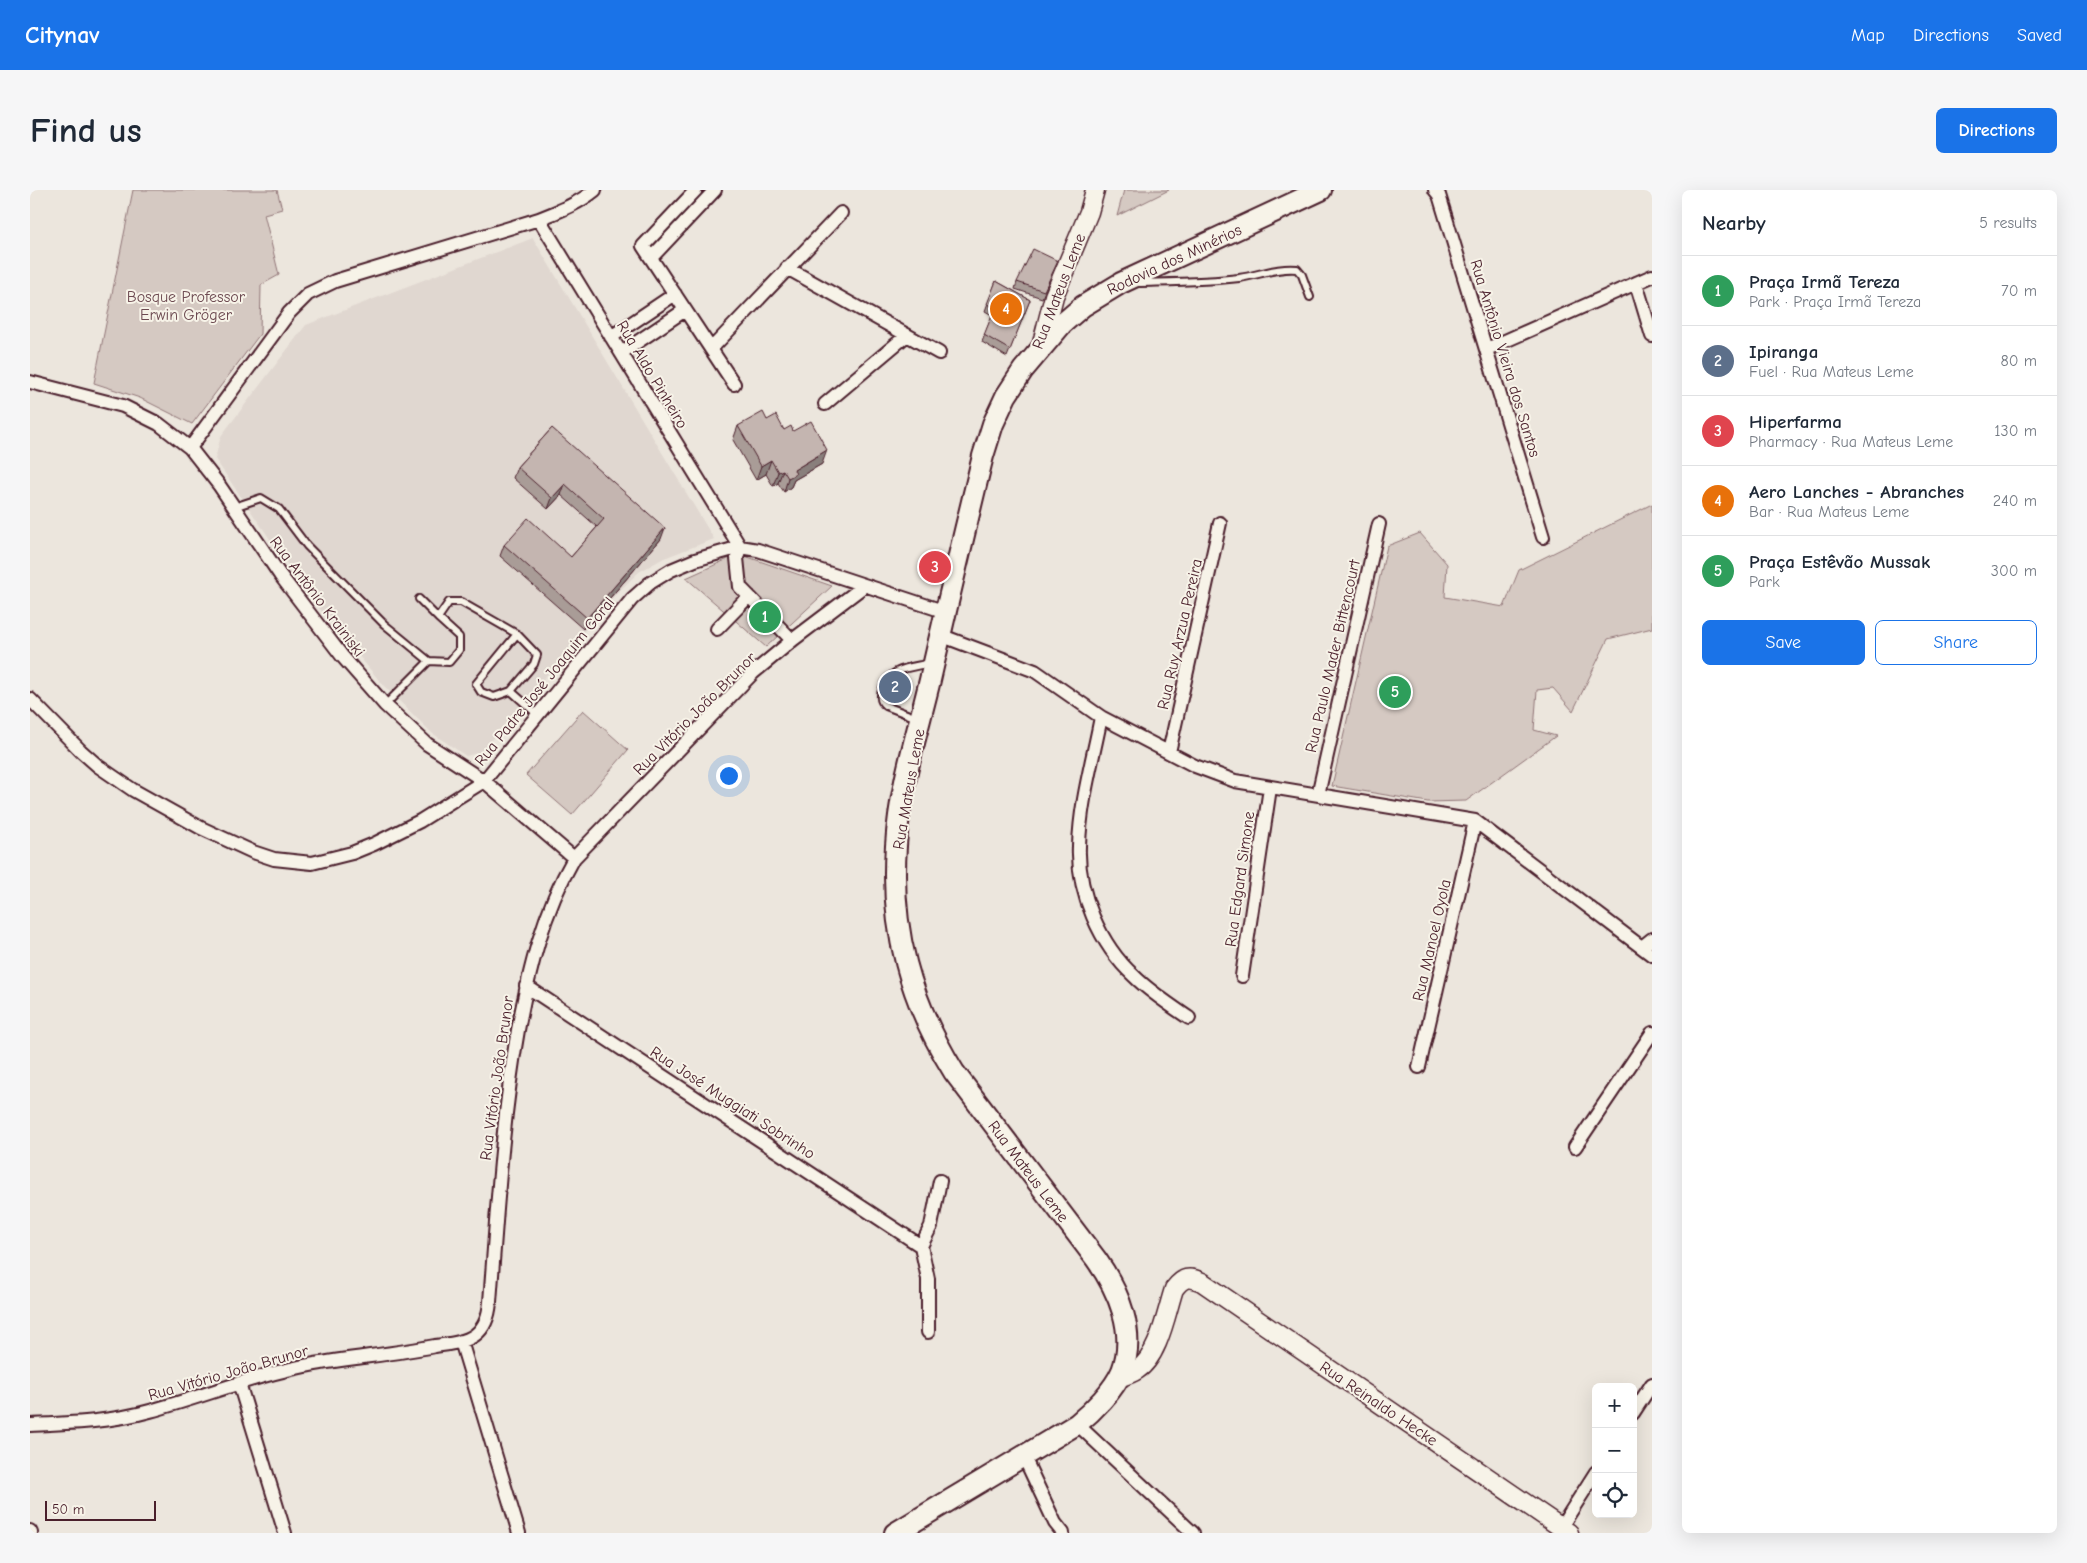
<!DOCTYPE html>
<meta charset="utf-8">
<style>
:root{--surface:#fff;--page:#f6f6f7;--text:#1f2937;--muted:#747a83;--line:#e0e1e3;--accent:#1a73e8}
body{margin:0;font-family:"Comic Neue",sans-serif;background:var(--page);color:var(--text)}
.controls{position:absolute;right:15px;bottom:15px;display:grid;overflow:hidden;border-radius:8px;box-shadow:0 5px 20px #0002}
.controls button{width:45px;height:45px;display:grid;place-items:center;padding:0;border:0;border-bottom:1px solid var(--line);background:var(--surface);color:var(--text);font:25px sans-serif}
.scale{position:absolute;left:15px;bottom:12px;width:111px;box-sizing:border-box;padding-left:5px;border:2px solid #4a1f2b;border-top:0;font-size:14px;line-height:18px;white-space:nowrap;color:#4a1f2b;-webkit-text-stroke:4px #f7f3e8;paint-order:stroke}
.you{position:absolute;left:698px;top:585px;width:18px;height:18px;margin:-12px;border:4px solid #fff;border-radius:50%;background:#1a73e8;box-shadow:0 0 0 8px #1a73e833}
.badge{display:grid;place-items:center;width:32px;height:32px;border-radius:50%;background:var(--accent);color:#fff;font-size:16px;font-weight:700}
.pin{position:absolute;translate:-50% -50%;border:2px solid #fff;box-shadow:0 1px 5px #0006}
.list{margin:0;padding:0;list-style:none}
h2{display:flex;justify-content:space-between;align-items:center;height:65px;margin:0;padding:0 20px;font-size:21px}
h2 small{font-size:16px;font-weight:400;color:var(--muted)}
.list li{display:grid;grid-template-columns:32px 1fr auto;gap:15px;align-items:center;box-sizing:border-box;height:70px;padding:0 20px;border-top:1px solid var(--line)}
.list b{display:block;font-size:19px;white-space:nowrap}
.list p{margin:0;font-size:16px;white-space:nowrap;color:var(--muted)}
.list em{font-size:16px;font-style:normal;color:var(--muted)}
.actions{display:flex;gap:10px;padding:15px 20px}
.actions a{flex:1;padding:11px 0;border:1px solid var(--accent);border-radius:8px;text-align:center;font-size:18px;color:var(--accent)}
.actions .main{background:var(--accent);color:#fff}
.icon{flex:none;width:28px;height:28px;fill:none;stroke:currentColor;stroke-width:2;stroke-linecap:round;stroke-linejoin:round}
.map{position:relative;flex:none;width:1622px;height:1343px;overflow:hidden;border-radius:8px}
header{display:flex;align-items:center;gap:30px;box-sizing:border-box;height:70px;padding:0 25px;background:var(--accent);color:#fff}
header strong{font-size:24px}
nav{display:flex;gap:28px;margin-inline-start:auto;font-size:18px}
.intro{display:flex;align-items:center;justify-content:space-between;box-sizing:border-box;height:120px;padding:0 30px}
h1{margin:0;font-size:35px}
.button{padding:12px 22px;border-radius:8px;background:var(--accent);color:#fff;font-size:18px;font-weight:700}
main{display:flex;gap:30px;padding:0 30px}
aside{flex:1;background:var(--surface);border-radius:8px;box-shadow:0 5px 20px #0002}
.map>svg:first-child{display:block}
.built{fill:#e0d7d0}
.green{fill:#d5c9c2;stroke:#907476}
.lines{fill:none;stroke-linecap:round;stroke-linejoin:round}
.lane-casing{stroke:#4a1f2b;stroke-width:10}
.street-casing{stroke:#4a1f2b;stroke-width:16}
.secondary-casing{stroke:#4a1f2b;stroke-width:21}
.primary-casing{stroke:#4a1f2b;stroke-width:24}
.lane{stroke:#f7f3e8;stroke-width:6}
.street{stroke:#f7f3e8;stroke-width:12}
.secondary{stroke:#f7f3e8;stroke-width:18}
.primary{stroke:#f7f3e8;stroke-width:20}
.wall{fill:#a99c97;stroke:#4a1f2b}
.shaded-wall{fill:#897f7b;stroke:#4a1f2b}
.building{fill:#c4b5b0;stroke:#4a1f2b}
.labels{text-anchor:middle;stroke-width:4;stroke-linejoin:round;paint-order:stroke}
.street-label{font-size:16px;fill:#4a1f2b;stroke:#f7f3e8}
.park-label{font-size:16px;fill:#6d4a51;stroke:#f7f3e8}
</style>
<header>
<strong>Citynav</strong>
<nav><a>Map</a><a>Directions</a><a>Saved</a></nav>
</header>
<div class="intro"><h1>Find us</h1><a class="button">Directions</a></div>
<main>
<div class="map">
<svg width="1622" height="1343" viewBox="0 0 1622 1343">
<rect width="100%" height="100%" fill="#ece6dd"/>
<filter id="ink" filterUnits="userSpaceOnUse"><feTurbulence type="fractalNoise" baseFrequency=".02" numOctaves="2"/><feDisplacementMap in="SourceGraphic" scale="10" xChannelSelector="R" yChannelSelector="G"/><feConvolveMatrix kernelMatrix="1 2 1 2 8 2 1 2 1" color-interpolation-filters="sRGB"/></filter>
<g filter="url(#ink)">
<path class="built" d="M503 48 684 349 634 368 609 382 585 405 451 562 436 566 402 543 353 495 280 407 185 269 191 246 276 135Z"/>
<path class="green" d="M103 0H247L252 19 234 24 249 85 231 95 230 144 162 234 110 208 64 193Z
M1094 0H1139L1087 26Z
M1622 314V438L1578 449 1543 521 1523 498 1507 500 1504 540 1526 546 1436 611 1398 612 1302 596 1357 356 1390 343 1417 374 1415 407 1474 417 1489 380Z
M709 364 802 396 736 457 656 388Z
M553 520 598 560 542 625 496 585Z"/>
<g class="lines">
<defs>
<path id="lane" d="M1107 93C1142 92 1175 92 1209 88 1229 85 1248 77 1267 79L1272 85 1280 107
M204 317 231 308 249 319 277 356 354 434 399 471 419 472 429 460V447L408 428 419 412H431L487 444 507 465 504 474 481 501 508 525
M389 409 408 428
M481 501 464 507 451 502 446 494 487 444
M355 515 399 471
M887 528 856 516C849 511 850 505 853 498 861 477 880 478 900 473"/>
<path id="street" d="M666 0 613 56 704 194
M1405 0 1409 5 1513 347
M509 29 710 357
M621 68 685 0
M757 78 909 163
M1606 93 1622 146
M581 147 645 104
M681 159 811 23
M1457 159 1622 86
M591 163 655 120
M0 192 93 216 129 234 160 258 189 295 250 385 312 466 355 515 397 554 454 591 544 668
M795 214 877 145
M160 258 259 123 278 104 305 91 509 29C529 21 548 14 565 0
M710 357 707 368 710 397 762 450
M687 439 719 406
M910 445 1005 481 1071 527 1165 576 1205 591 1445 631 1622 765
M0 509 51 561 68 576 103 600 171 638 223 662 244 669 282 673 322 663 344 654 390 631 454 591 602 409 620 393 641 380 665 370 710 357 728 360 916 422
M1071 527C1063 569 1050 613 1049 656 1047 702 1070 755 1104 786 1120 802 1140 815 1159 828
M1139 562 1190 333
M1288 605 1349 334
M1612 757 1622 749
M1212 786 1240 598
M496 796 891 1056
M1389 877 1445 631
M1545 957 1622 843
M898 1142V1089L891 1056 901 1036 910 991
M431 1151 489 1343
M209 1193 255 1343
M1603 1223 1622 1194
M1047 1234 1163 1343
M0 1235C41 1233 81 1232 120 1221 175 1206 228 1184 285 1174 325 1167 365 1164 405 1156 418 1154 434 1153 445 1145 456 1137 459 1124 460 1112 467 1021 472 930 488 840 499 780 513 722 544 668L723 483 764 449 834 396
M994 1267 1025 1333 1033 1343
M1531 1337 1566 1282
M0 1341 1 1343"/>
<path id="secondary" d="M1011 157 1024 106 1059 22 1065 0
M1088 1188C1094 1186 1101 1184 1107 1180 1129 1166 1136 1123 1144 1099 1153 1087 1159 1086 1172 1092L1539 1343"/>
<path id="primary" d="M865 1343 1047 1234C1063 1221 1084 1200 1092 1181 1107 1142 1088 1100 1066 1069L924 882C880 811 860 739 866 656 869 600 887 544 900 490 917 415 935 340 953 266L963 234 976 206 993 180 1032 134 1053 116 1091 93 1291 0"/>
</defs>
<use href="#lane" class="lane-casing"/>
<use href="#street" class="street-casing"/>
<use href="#secondary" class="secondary-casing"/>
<use href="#primary" class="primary-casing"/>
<use href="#lane" class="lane"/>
<use href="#street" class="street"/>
<use href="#secondary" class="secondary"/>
<use href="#primary" class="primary"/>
</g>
<path class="wall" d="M1028 71 1012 108 985 99 987 92Z
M966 91 1000 110 977 167 952 152 962 125 955 121Z
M737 230 754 240 763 241 792 274 764 290 761 297 754 302 748 293 743 296 736 284 726 290 703 250 708 236Z
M522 238 631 349 553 439 470 366 474 355 541 367 567 337 531 305 518 319 483 288 487 277Z"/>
<path class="shaded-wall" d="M797 260 792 274 764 290 761 297 754 302 758 288 764 280Z
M741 270 736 284 726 290 731 276Z
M753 280 748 293 743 296 748 282Z
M535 294 531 305 518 319 522 308Z
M635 338 631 349 553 439 557 428Z"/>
<path class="building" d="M1003 59 1028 71 1014 101 987 92Z
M966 91 1000 110 980 160 954 145 965 118 957 114Z
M733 222 737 230 746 225 754 240 761 236 763 241 781 231 797 260 764 280 766 284 758 288 753 280 748 282 741 270 731 276 708 236Z
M522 238 635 338 557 428 474 355 498 328 541 367 574 329 535 294 522 308 487 277Z"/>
</g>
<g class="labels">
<g class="street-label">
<text transform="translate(1144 69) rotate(-25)" y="6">Rodovia dos Minérios</text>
<text transform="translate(1028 101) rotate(-69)" y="6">Rua Mateus Leme</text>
<text transform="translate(1476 168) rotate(73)" y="6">Rua Antônio Vieira dos Santos</text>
<text transform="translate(623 184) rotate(59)" y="6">Rua Aldo Pinheiro</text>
<text transform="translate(288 406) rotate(53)" y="6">Rua Antônio Krainiski</text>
<text transform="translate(1149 444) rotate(-77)" y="6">Rua Ruy Arzua Pereira</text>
<text transform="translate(1302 466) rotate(-77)" y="6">Rua Paulo Mader Bittencourt</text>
<text transform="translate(514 491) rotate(-51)" y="6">Rua Padre José Joaquim Goral</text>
<text transform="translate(664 523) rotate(-45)" y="6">Rua Vitório João Brunor</text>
<text transform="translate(878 599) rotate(-80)" y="6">Rua Mateus Leme</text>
<text transform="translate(1209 689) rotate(-82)" y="6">Rua Edgard Simone</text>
<text transform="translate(1401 750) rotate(-77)" y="6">Rua Manoel Oyola</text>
<text transform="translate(466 888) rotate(-82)" y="6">Rua Vitório João Brunor</text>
<text transform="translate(703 912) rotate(33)" y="6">Rua José Muggiati Sobrinho</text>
<text transform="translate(999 981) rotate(53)" y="6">Rua Mateus Leme</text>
<text transform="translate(198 1182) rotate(-16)" y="6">Rua Vitório João Brunor</text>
<text transform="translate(1349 1213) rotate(34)" y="6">Rua Reinaldo Hecke</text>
</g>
<g class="park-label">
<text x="156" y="112">Bosque Professor<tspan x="156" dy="18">Erwin Gröger</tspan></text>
</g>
</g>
</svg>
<div class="controls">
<button>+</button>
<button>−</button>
<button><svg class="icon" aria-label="locate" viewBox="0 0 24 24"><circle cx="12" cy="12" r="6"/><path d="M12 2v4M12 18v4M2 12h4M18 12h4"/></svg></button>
</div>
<div class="scale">50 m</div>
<div class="you"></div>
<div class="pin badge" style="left:735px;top:427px;background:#2e9e5b">1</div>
<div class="pin badge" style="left:865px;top:497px;background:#5c6f8a">2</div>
<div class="pin badge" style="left:905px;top:377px;background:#e0444e">3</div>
<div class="pin badge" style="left:976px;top:119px;background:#e8710a">4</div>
<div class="pin badge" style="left:1365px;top:502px;background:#2e9e5b">5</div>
</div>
<aside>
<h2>Nearby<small>5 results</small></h2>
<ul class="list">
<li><span class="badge" style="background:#2e9e5b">1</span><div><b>Praça Irmã Tereza</b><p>Park · Praça Irmã Tereza</p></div><em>70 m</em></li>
<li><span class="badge" style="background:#5c6f8a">2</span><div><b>Ipiranga</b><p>Fuel · Rua Mateus Leme</p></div><em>80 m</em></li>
<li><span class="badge" style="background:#e0444e">3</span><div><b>Hiperfarma</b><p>Pharmacy · Rua Mateus Leme</p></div><em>130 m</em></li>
<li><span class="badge" style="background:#e8710a">4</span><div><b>Aero Lanches - Abranches</b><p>Bar · Rua Mateus Leme</p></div><em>240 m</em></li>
<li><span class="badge" style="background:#2e9e5b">5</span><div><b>Praça Estêvão Mussak</b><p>Park</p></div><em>300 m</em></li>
</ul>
<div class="actions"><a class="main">Save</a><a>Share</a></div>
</aside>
</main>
